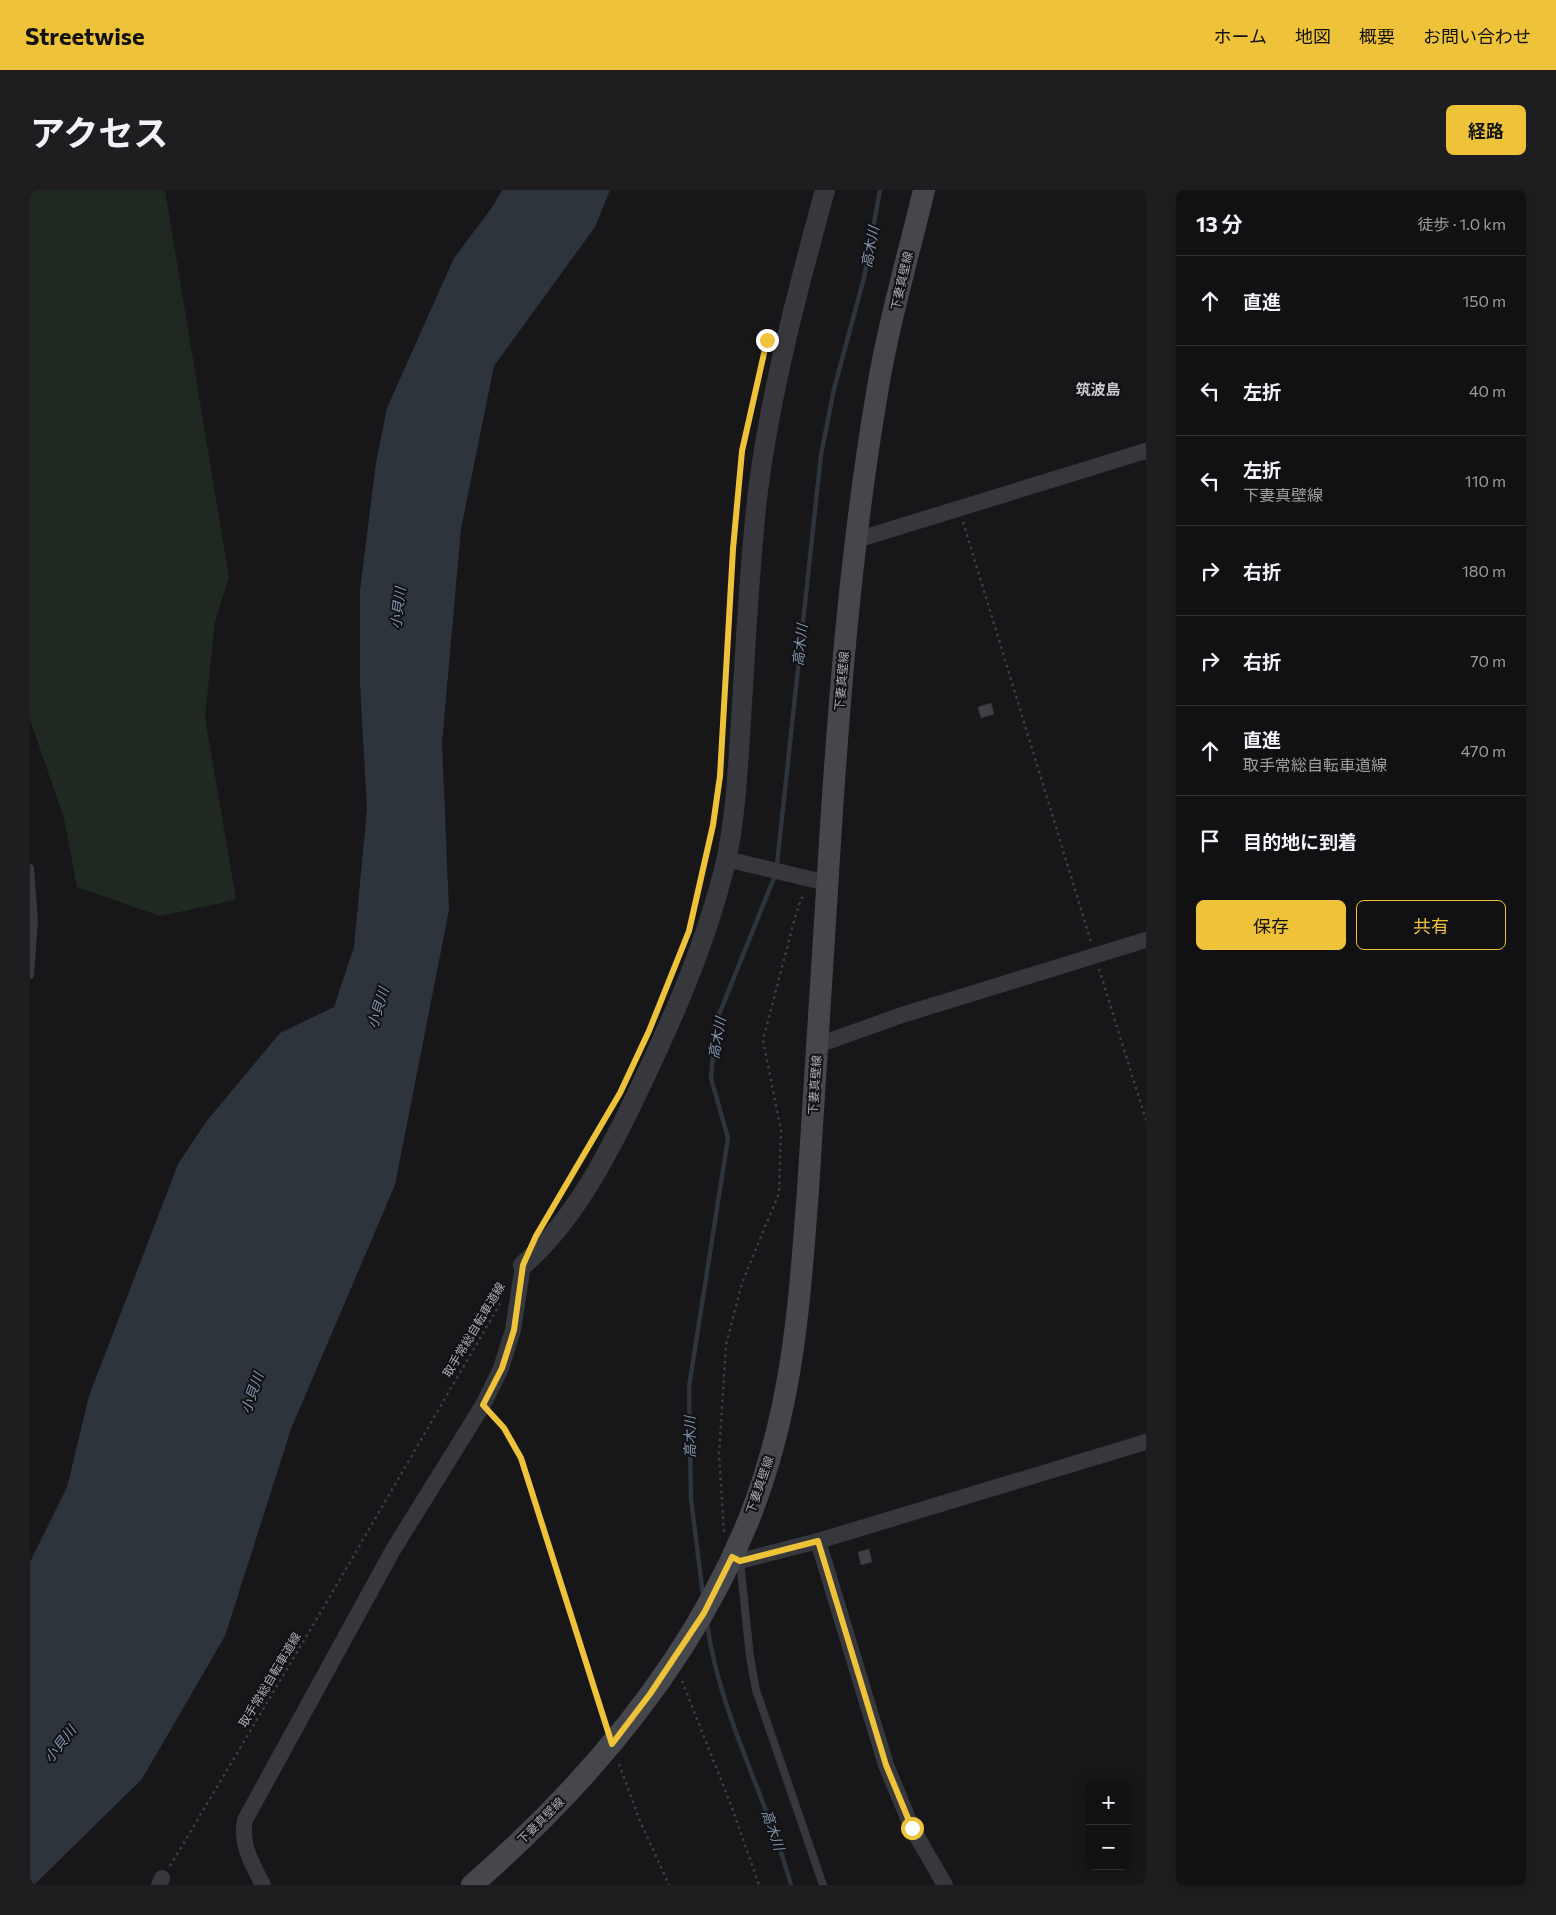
<!DOCTYPE html>
<html lang="ja">
<meta charset="utf-8">
<style>
:root{--surface:#111012;--page:#1e1e20;--text:#f1f3f6;--muted:#9c9d9f;--line:#303032;--accent:#eec339}
body{margin:0;font-family:Commissioner,"Noto Sans JP",sans-serif;background:var(--page);color:var(--text)}
.controls{position:absolute;right:15px;bottom:15px;display:grid;overflow:hidden;border-radius:8px;box-shadow:0 2px 12px #0003}
.controls button{width:45px;height:45px;display:grid;place-items:center;padding:0;border:0;border-bottom:1px solid var(--line);background:var(--surface);color:var(--text);font:25px sans-serif}
.stop{position:absolute;width:15px;height:15px;margin:-11px;border:4px solid #eec339;border-radius:50%;background:#fff}
.stop.end{background:#eec339;border-color:#fff;box-shadow:0 1px 5px #0008}
.list{margin:0;padding:0;list-style:none}
h2{display:flex;justify-content:space-between;align-items:center;height:65px;margin:0;padding:0 20px;font-size:21px}
h2 small{font-size:16px;font-weight:400;color:var(--muted)}
.list li{display:grid;grid-template-columns:32px 1fr auto;gap:15px;align-items:center;box-sizing:border-box;height:90px;padding:0 20px;border-top:1px solid var(--line)}
.list b{display:block;font-size:19px;white-space:nowrap}
.list p{margin:0;font-size:16px;white-space:nowrap;color:var(--muted)}
.list em{font-size:16px;font-style:normal;color:var(--muted)}
.actions{display:flex;gap:10px;padding:15px 20px}
.actions a{flex:1;padding:11px 0;border:1px solid var(--accent);border-radius:8px;text-align:center;font-size:18px;color:var(--accent)}
.actions .main{background:var(--accent);color:#111}
.icon{flex:none;width:28px;height:28px;fill:none;stroke:currentColor;stroke-width:2;stroke-linecap:round;stroke-linejoin:round}
.map{position:relative;flex:none;width:1116px;height:1695px;overflow:hidden;border-radius:8px}
header{display:flex;align-items:center;gap:30px;box-sizing:border-box;height:70px;padding:0 25px;background:var(--accent);color:#111}
header strong{font-size:24px}
nav{display:flex;gap:28px;margin-inline-start:auto;font-size:18px}
.intro{display:flex;align-items:center;justify-content:space-between;box-sizing:border-box;height:120px;padding:0 30px}
h1{margin:0;font-size:35px}
.button{padding:12px 22px;border-radius:8px;background:var(--accent);color:#111;font-size:18px;font-weight:700}
main{display:flex;gap:30px;padding:0 30px}
aside{flex:1;background:var(--surface);border-radius:8px;box-shadow:0 2px 12px #0003}
.map>svg:first-child{display:block}
.green{fill:#202822}
.water{fill:#2d343c}
.lines{fill:none;stroke-linecap:round;stroke-linejoin:round}
.stream{stroke:#2d343c;stroke-width:4.5}
.building{fill:#414145;stroke:#313034}
.path{stroke:#3d3f44;stroke-width:2.5;stroke-dasharray:2.5 4;stroke-linecap:butt}
.service{stroke:#37383d;stroke-width:8}
.minor{stroke:#37383d;stroke-width:16}
.tertiary{stroke:#37383d;stroke-width:20}
.secondary{stroke:#46474d;stroke-width:22}
.route{stroke:#eec339;stroke-width:6}
.labels{text-anchor:middle;stroke-width:4;stroke-linejoin:round;paint-order:stroke}
.street-label{font-size:12px;fill:#a9acb8;stroke:#121113}
.water-label{font-size:14px;font-style:italic;fill:#8196b2;stroke:#121113}
.quarter-label{font-size:15px;font-weight:bold;fill:#cacbd4;stroke:#121113}
</style>
<header>
<strong>Streetwise</strong>
<nav><a>ホーム</a><a>地図</a><a>概要</a><a>お問い合わせ</a></nav>
</header>
<div class="intro"><h1>アクセス</h1><a class="button">経路</a></div>
<main>
<div class="map">
<svg width="1116" height="1695" viewBox="0 0 1116 1695">
<rect width="100%" height="100%" fill="#171618"/>
<path class="green" d="M0 0H135L199 387 185 432 175 527 206 710 130 726 47 697 34 629 0 529Z"/>
<path class="water" d="M472 0H580L565 37 464 176 431 339 412 553 419 720 365 995 261 1239 195 1446 112 1589 4 1695H0V1372L37 1297 59 1206 148 974 176 932 250 843 304 817 324 757 337 619 330 494V400L346 273 357 218 424 68 463 16Z"/>
<g class="lines">
<path class="stream" d="M673 1405 661 1309 659 1197 698 948 681 888 686 832 746 683 791 265 804 199 834 88 850 0
M677 1433C689 1524 737 1607 761 1695"/>
</g>
<path class="building" d="M961 513 964 524 951 528 948 517Z
M839 1359 842 1372 831 1375 828 1362Z"/>
<g class="lines">
<path class="path" d="M933 332 1061 752
M700 408 712 261 739 142
M666 713 683 635 688 598
M1069 779 1116 930
M534 1000 569 940
M463 1225 475 1238 491 1268 576 1533
M694 1342 689 1264 696 1155 712 1093 749 1003 751 941 733 850 764 731 771 709 775 703
M652 1491 701 1615 729 1695
M589 1574 610 1631 639 1695
M140 1676 295 1415 471 1112"/>
<path class="service" d="M0 678 4 731 0 785
M710 1371 720 1467 726 1500 793 1695"/>
<path class="minor" d="M825 348 836 347 1116 261
M696 669 797 693
M788 855 872 825 1116 750
M788 1351 856 1575 882 1638 915 1695
M702 1367 710 1371 788 1351 1116 1252
M129 1695 132 1688
M233 1695C222 1673 210 1655 215 1630L363 1360 453 1215 471 1178 483 1140 493 1075"/>
<path class="tertiary" d="M493 1075C542 1033 576 968 604 910 641 833 676 755 696 671 706 625 708 576 711 529 716 453 719 377 728 301 741 199 768 99 795 0"/>
<path class="secondary" d="M442 1695C558 1594 661 1473 719 1329 763 1218 769 1117 778 1000 785 900 791 800 797 700 807 534 819 368 847 203 858 135 878 67 894 0"/>
</g>
<g class="lines">
<path class="route" d="M737 150 712 261 703 359 690 586 683 635 659 741 619 841 590 903 506 1046 493 1075 484 1140 472 1178 453 1215 474 1238 491 1268 582 1554 620 1504 674 1423 702 1367 710 1371 788 1351 856 1575 882 1638"/>
</g>
<g class="labels">
<g class="street-label">
<text transform="translate(872 91) rotate(-77)" y="4">下妻真壁線</text>
<text transform="translate(812 491) rotate(-85)" y="4">下妻真壁線</text>
<text transform="translate(785 895) rotate(-86)" y="4">下妻真壁線</text>
<text transform="translate(444 1140) rotate(-59)" y="4">取手常総自転車道線</text>
<text transform="translate(730 1295) rotate(-71)" y="4">下妻真壁線</text>
<text transform="translate(240 1490) rotate(-59)" y="4">取手常総自転車道線</text>
<text transform="translate(511 1631) rotate(-45)" y="4">下妻真壁線</text>
</g>
<g class="water-label">
<text transform="translate(840 57) rotate(-80)" y="5">高木川</text>
<text transform="translate(368 418) rotate(-83)" y="5">小貝川</text>
<text transform="translate(770 455) rotate(-84)" y="5">高木川</text>
<text transform="translate(348 818) rotate(-73)" y="5">小貝川</text>
<text transform="translate(687 848) rotate(-80)" y="5">高木川</text>
<text transform="translate(222 1203) rotate(-71)" y="5">小貝川</text>
<text transform="translate(660 1247) rotate(-91)" y="5">高木川</text>
<text transform="translate(30 1554) rotate(-52)" y="5">小貝川</text>
<text transform="translate(743 1640) rotate(71)" y="5">高木川</text>
</g>
<g class="quarter-label">
<text x="1068" y="205">筑波島</text>
</g>
</g>
</svg>
<div class="controls">
<button>+</button>
<button>−</button>
</div>
<div class="stop" style="left:882px;top:1638px"></div>
<div class="stop end" style="left:737px;top:150px"></div>
</div>
<aside>
<h2>13 分<small>徒歩 · 1.0 km</small></h2>
<ul class="list">
<li><svg class="icon" aria-label="ahead" viewBox="0 0 24 24"><path d="M12 20V5M6 11l6-6 6 6"/></svg><div><b>直進</b></div><em>150 m</em></li>
<li><svg class="icon" aria-label="left" viewBox="0 0 24 24"><path d="M17 20v-9H6M10 6l-5 5 5 5"/></svg><div><b>左折</b></div><em>40 m</em></li>
<li><svg class="icon" aria-label="left" viewBox="0 0 24 24"><path d="M17 20v-9H6M10 6l-5 5 5 5"/></svg><div><b>左折</b><p>下妻真壁線</p></div><em>110 m</em></li>
<li><svg class="icon" aria-label="right" viewBox="0 0 24 24"><path d="M7 20v-9h11M14 6l5 5-5 5"/></svg><div><b>右折</b></div><em>180 m</em></li>
<li><svg class="icon" aria-label="right" viewBox="0 0 24 24"><path d="M7 20v-9h11M14 6l5 5-5 5"/></svg><div><b>右折</b></div><em>70 m</em></li>
<li><svg class="icon" aria-label="ahead" viewBox="0 0 24 24"><path d="M12 20V5M6 11l6-6 6 6"/></svg><div><b>直進</b><p>取手常総自転車道線</p></div><em>470 m</em></li>
<li><svg class="icon" aria-label="arrive" viewBox="0 0 24 24"><path d="M6 21V4h12l-3 4 3 4H6"/></svg><div><b>目的地に到着</b></div></li>
</ul>
<div class="actions"><a class="main">保存</a><a>共有</a></div>
</aside>
</main>
